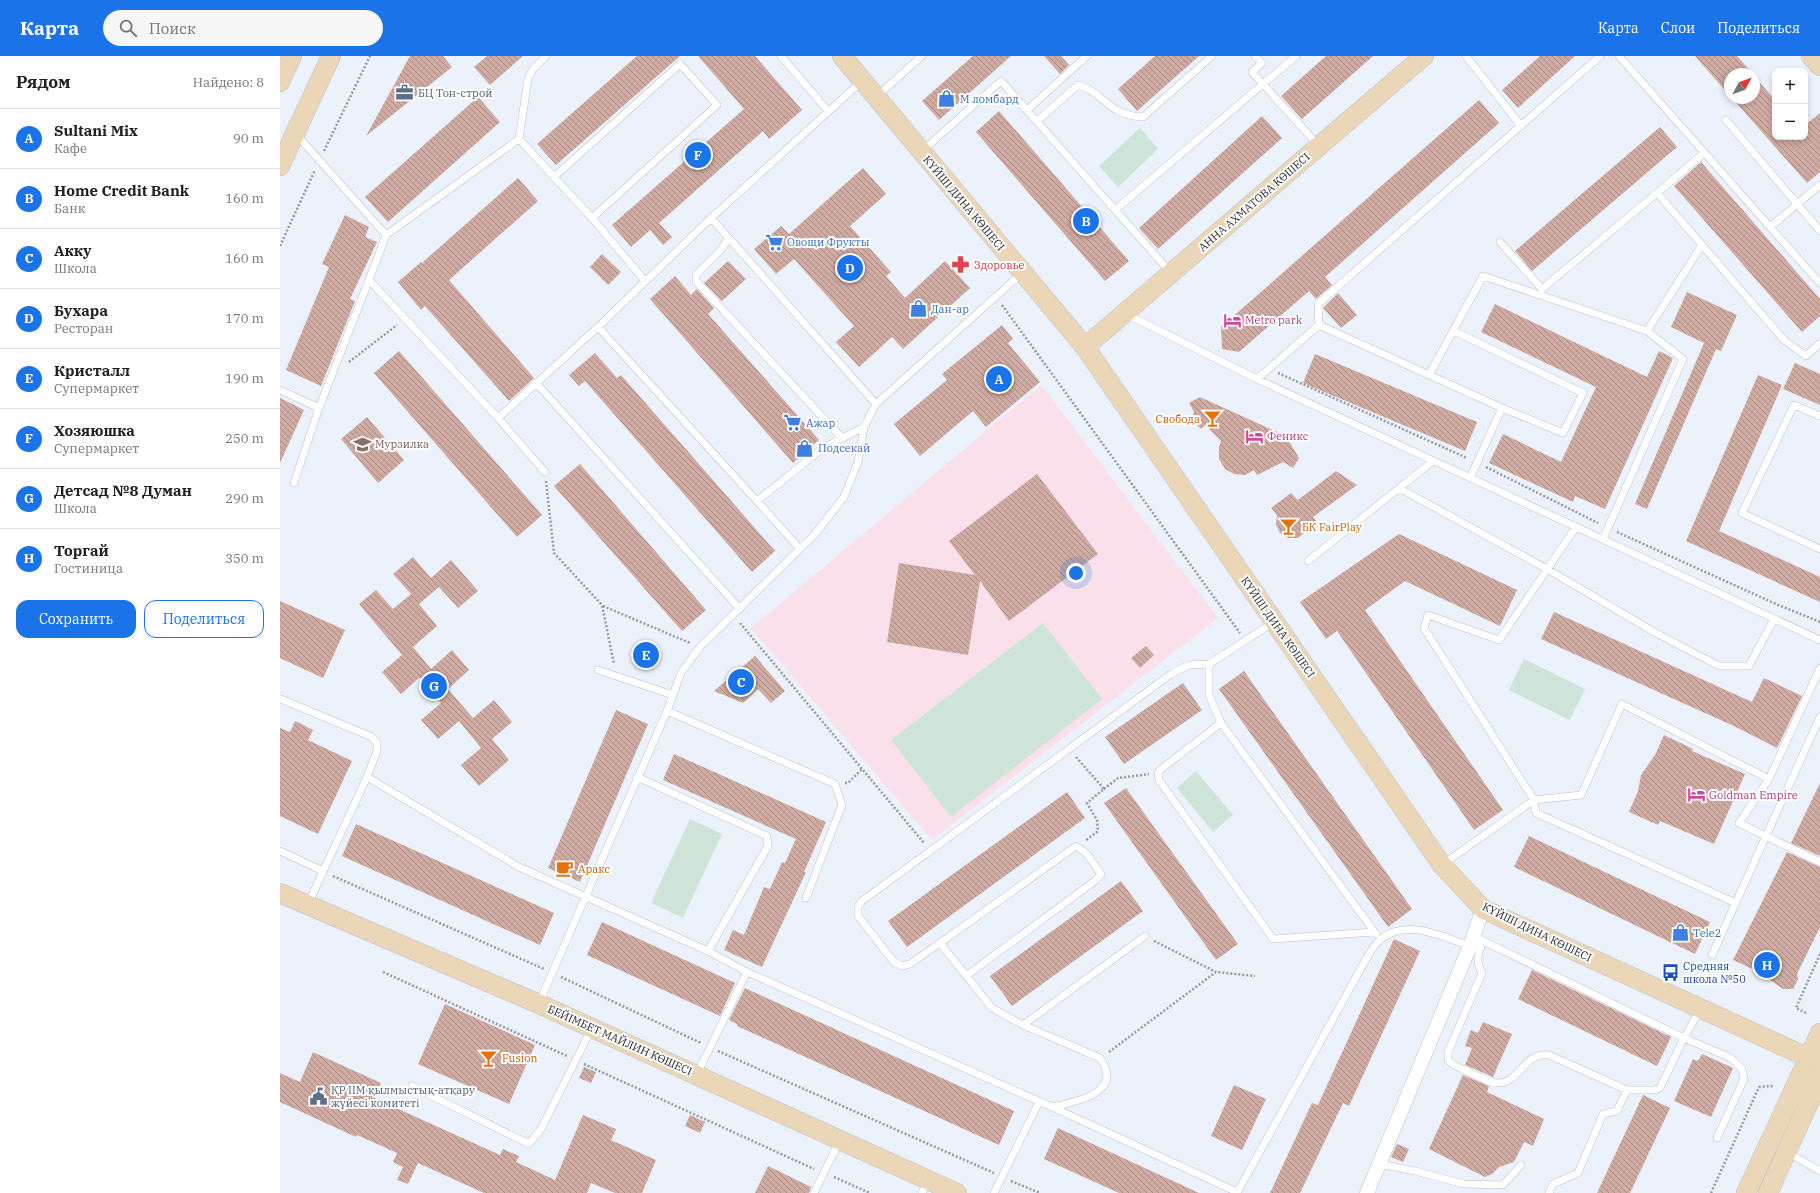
<!DOCTYPE html>
<html lang="ru">
<meta charset="utf-8">
<style>
:root{--surface:#fff;--page:#f6f6f6;--text:#202124;--muted:#757577;--line:#e0e0e0;--accent:#1a73e8}
body{margin:0;font-family:"IBM Plex Serif",serif;background:var(--page);color:var(--text)}
.controls{position:absolute;right:12px;top:12px;display:grid;overflow:hidden;border-radius:8px;box-shadow:0 2px 6px #0003}
.controls button{width:36px;height:36px;display:grid;place-items:center;padding:0;border:0;border-bottom:1px solid var(--line);background:var(--surface);color:var(--text);font:20px sans-serif}
.compass{position:absolute;left:1444px;top:12px;width:36px;height:36px;border-radius:50%;background:var(--surface);box-shadow:0 2px 6px #0003;rotate:49deg}
.you{position:absolute;left:796px;top:517px;width:14px;height:14px;margin:-10px;border:3px solid #fff;border-radius:50%;background:#1a73e8;box-shadow:0 0 0 6px #1a73e833}
.badge{display:grid;place-items:center;width:26px;height:26px;border-radius:50%;background:var(--accent);color:#fff;font-size:13px;font-weight:700}
.pin{position:absolute;translate:-50% -50%;border:2px solid #fff;box-shadow:0 1px 4px #0006}
.list{margin:0;padding:0;list-style:none}
h2{display:flex;justify-content:space-between;align-items:center;height:52px;margin:0;padding:0 16px;font-size:17px}
h2 small{font-size:13px;font-weight:400;color:var(--muted)}
.list li{display:grid;grid-template-columns:26px 1fr auto;gap:12px;align-items:center;box-sizing:border-box;height:60px;padding:0 16px;border-top:1px solid var(--line)}
.list b{display:block;font-size:15px;white-space:nowrap}
.list p{margin:0;font-size:13px;white-space:nowrap;color:var(--muted)}
.list em{font-size:13px;font-style:normal;color:var(--muted)}
.actions{display:flex;gap:8px;padding:12px 16px}
.actions a{flex:1;padding:9px 0;border:1px solid var(--accent);border-radius:12px;text-align:center;font-size:14px;color:var(--accent)}
.actions .main{background:var(--accent);color:#fff}
.icon{flex:none;width:22px;height:22px;fill:none;stroke:currentColor;stroke-width:2;stroke-linecap:round;stroke-linejoin:round}
.map{position:relative;flex:none;width:1540px;height:1137px;overflow:hidden}
header{display:flex;align-items:center;gap:24px;box-sizing:border-box;height:56px;padding:0 20px;background:var(--accent);color:#fff}
header strong{font-size:19px}
nav{display:flex;gap:22px;margin-inline-start:auto;font-size:14px}
.search{width:280px;height:36px;background:var(--page);display:flex;align-items:center;gap:10px;box-sizing:border-box;padding:0 14px;border-radius:22px;color:var(--muted);font-size:15px}
main{display:flex}
aside{flex:1;background:var(--surface)}
.map>svg:first-child{display:block}
.education{fill:#f9e0ea}
.pitch{fill:#cee4d8}
.building{fill:url(#building-back-hatch)}
.lines{fill:none;stroke-linecap:round;stroke-linejoin:round}
.lane-casing{stroke:#bac0c9;stroke-width:8}
.street-casing{stroke:#bac0c9;stroke-width:15}
.secondary-casing{stroke:#bac0c9;stroke-width:20}
.path{stroke:#9599a0;stroke-width:2.5;stroke-dasharray:2 2;stroke-linecap:butt}
.lane{stroke:#fff;stroke-width:7}
.street{stroke:#fff;stroke-width:14}
.secondary{stroke:#ebd7b8;stroke-width:19}
.labels{text-anchor:middle;stroke-width:4;stroke-linejoin:round;paint-order:stroke}
.service-label{font-size:11px;fill:#4e5e75;stroke:#fff;text-anchor:start}
.shop-label{font-size:11px;fill:#366cbe;stroke:#fff;text-anchor:start}
.street-label{font-size:11px;fill:#25272a;stroke:#fff}
.health-label{font-size:11px;fill:#be3a42;stroke:#fff;text-anchor:start}
.hotel-label{font-size:11px;fill:#b23c85;stroke:#fff;text-anchor:start}
.food-label{font-size:11px;fill:#c56008;stroke:#fff;text-anchor:start}
.education-label{font-size:11px;fill:#785e54;stroke:#fff;text-anchor:start}
.transit-label{font-size:11px;fill:#164399;stroke:#fff;text-anchor:start}
</style>
<header>
<strong>Карта</strong>
<div class="search"><svg class="icon" aria-label="search" viewBox="0 0 24 24"><circle cx="10" cy="10" r="6"/><path d="M15 15l6 6"/></svg>Поиск</div>
<nav><a>Карта</a><a>Слои</a><a>Поделиться</a></nav>
</header>
<main>
<aside>
<h2>Рядом<small>Найдено: 8</small></h2>
<ul class="list">
<li><span class="badge">A</span><div><b>Sultani Mix</b><p>Кафе</p></div><em>90 m</em></li>
<li><span class="badge">B</span><div><b>Home Credit Bank</b><p>Банк</p></div><em>160 m</em></li>
<li><span class="badge">C</span><div><b>Акку</b><p>Школа</p></div><em>160 m</em></li>
<li><span class="badge">D</span><div><b>Бухара</b><p>Ресторан</p></div><em>170 m</em></li>
<li><span class="badge">E</span><div><b>Кристалл</b><p>Супермаркет</p></div><em>190 m</em></li>
<li><span class="badge">F</span><div><b>Хозяюшка</b><p>Супермаркет</p></div><em>250 m</em></li>
<li><span class="badge">G</span><div><b>Детсад №8 Думан</b><p>Школа</p></div><em>290 m</em></li>
<li><span class="badge">H</span><div><b>Торгай</b><p>Гостиница</p></div><em>350 m</em></li>
</ul>
<div class="actions"><a class="main">Сохранить</a><a>Поделиться</a></div>
</aside>
<div class="map">
<svg width="1540" height="1137" viewBox="0 0 1540 1137">
<defs>
<pattern id="building-back-hatch" width="6" height="6" patternUnits="userSpaceOnUse"><rect width="6" height="6" fill="#cfaba2"/><path d="M-1 5l2 2M0 0l6 6M5-1l2 2" fill="none" stroke="#a88b84"/></pattern>
</defs>
<rect width="100%" height="100%" fill="#ecf2fc"/>
<path class="education" d="M761 329 938 562 652 784 471 572Z"/>
<path class="pitch" d="M860 72 878 93 838 131 819 110Z
M763 567 822 643 671 761 611 684Z
M1244 603 1305 633 1290 664 1229 634Z
M916 715 953 759 933 776 897 732Z
M410 763 442 778 403 862 371 847Z"/>
<path class="building" d="M130 0H163L172 11 86 80Z
M207 0H243L210 29 194 11Z
M357 0H400L276 109 257 88Z
M418 0H475L522 54 489 83 483 75 379 167 392 181 383 189 370 174 351 191 332 169 464 53Z
M693 0H731L659 64 642 45Z
M764 0H781L789 9 780 18Z
M875 0H919L857 55 838 33Z
M1046 0H1093L1022 63 1001 40Z
M1260 0H1295L1238 52 1222 34Z
M1415 0H1457L1473 18H1450V40Z
M1474 20 1495 44V81H1525V69L1540 57V116L1527 127 1452 42H1474Z
M198 41 220 66 108 166 85 141Z
M1199 44 1219 67 1045 221 1052 229 1036 243 1029 235 959 296 942 293 941 271Z
M719 55 849 205 825 225 696 76Z
M982 60 1002 82 878 193 859 172Z
M1380 71 1397 91 1252 215 1235 195Z
M1421 106 1540 243V260L1522 276 1394 130Z
M583 112 606 138 570 170 611 216 606 220 625 242 665 205 690 232 623 293 612 281 579 311 556 286 574 270 514 203 496 218 474 193 501 170 509 178Z
M238 122 258 145 169 224 254 322 229 345 145 250 141 254 118 226 141 206 144 208 143 206Z
M65 159 89 171 85 181 97 186 70 243 75 245 41 330 6 314 49 211 42 208Z
M322 198 341 216 328 229 310 211Z
M448 205 466 223 442 245 424 227Z
M395 220 411 239 417 233 434 252 428 258 539 384 513 407 370 243Z
M1407 236 1457 259 1441 295 1436 293 1367 453 1355 448 1424 287 1391 271Z
M1058 237 1077 259 1061 272 1043 252Z
M1215 248 1367 321 1379 295 1393 302 1325 453 1295 440 1293 446 1209 407 1223 378 1281 406 1316 331 1201 276Z
M722 269 733 283 728 287 760 326 706 371 693 355 640 400 614 368 667 324 662 318Z
M119 295 262 459 237 481 94 317Z
M315 297 337 322 341 319 495 495 472 516 305 325 299 330 289 319Z
M1035 298 1197 366 1185 395 1023 327Z
M1515 307 1540 318V349L1503 333Z
M1478 319 1502 329 1439 475 1540 521V546L1406 485Z
M920 341 1006 380 1019 402 1013 412 1003 406 977 419 974 414 965 419 954 418 945 413 939 403V391L941 385 925 369 921 373 912 364 914 356 909 347Z
M0 342 24 354 0 407Z
M87 361 124 404 98 427 61 383Z
M300 408 426 554 402 575 274 430Z
M1056 415 1077 429 1033 461 1037 466 1018 482H1008L1000 477 996 468 997 459 991 452 1011 437 1018 444Z
M757 418 818 498 729 565 700 525 688 599 607 586 619 507 695 519 669 485Z
M1119 478 1237 534 1220 570 1125 525 1085 554 1223 754 1194 774 1057 575 1046 583 1020 546Z
M133 501 151 522 171 504 198 535 178 552 159 531 139 548 157 570 133 591 151 613 172 594 189 614 168 633 193 662 214 644 232 666 212 683 229 704 199 730 181 709 201 692 179 665 158 683 141 664 161 647 140 621 121 638 102 616 122 599 79 548 96 534 113 553 131 538 113 518Z
M0 545 65 574 43 622 0 602Z
M1274 556 1472 646 1484 622 1522 640 1497 692 1456 671 1261 583Z
M866 590 874 599 860 612 851 602Z
M475 600 505 635 491 647 478 633 463 647 434 635Z
M964 615 1132 853 1108 871 939 633Z
M903 627 922 654 844 708 825 681Z
M336 654 368 668 300 826 268 812Z
M15 665 33 674 28 684 72 705 38 778 0 760V672L10 676Z
M1384 679 1413 693 1412 695 1465 718 1434 788 1380 765 1378 769 1349 756 1358 735 1361 719 1375 699Z
M394 698 546 766 524 816H526L482 911 444 894 453 874 464 879 484 831 490 833 502 806 505 807 516 783 383 724Z
M1540 727V800L1511 787Z
M846 732 958 888 936 904 824 747Z
M787 736 805 762 627 891 608 865Z
M76 768 274 857 260 889 62 800Z
M1249 780 1430 866 1415 898 1234 811Z
M1507 796 1540 811V871L1517 918 1518 923 1513 933H1503L1479 916 1453 904Z
M841 825 863 855 732 950 710 920Z
M322 866 455 927 440 960 307 899Z
M1114 883 1140 895 1069 1050 1063 1047 1020 1137H990L1032 1047 1038 1049Z
M1252 914 1391 981 1377 1010 1238 943Z
M465 932 734 1055 719 1089 457 970V968L449 964Z
M165 948 255 989 229 1048 138 1008Z
M1203 966 1232 978 1213 1021 1185 1009 1192 992 1185 990 1191 974 1198 977Z
M33 996 101 1027 94 1042 220 1099 223 1093 239 1100 236 1106 275 1124 303 1059 336 1073 331 1084 376 1104 362 1137H335L311 1127 307 1137H204L138 1107 128 1128 117 1124 123 1111 113 1106 117 1097 77 1079 76 1081 0 1046V1017L20 1026Z
M1422 998 1453 1012 1431 1061 1394 1045 1413 1003 1418 1005Z
M304 1011 316 1016 311 1027 299 1022Z
M1183 1019 1209 1030 1207 1036 1264 1063 1253 1090 1244 1086 1234 1106 1219 1111 1212 1118 1205 1121 1149 1093Z
M954 1029 986 1043 962 1094 931 1080Z
M1363 1039 1390 1052 1350 1137H1317Z
M410 1059 425 1066 420 1077 405 1070Z
M778 1072 919 1137H839L764 1103Z
M1117 1088 1129 1093 1123 1106 1111 1101Z
M488 1110 531 1131 529 1137H475Z"/>
<g class="lines">
<defs>
<path id="lane" d="M501 0 548 55
M975 0 982 7 972 16 1038 89
M1186 0 1241 70
M1339 0 1490 171 1540 129
M582 25 431 162 318 271 477 445 543 392 584 371
M596 41 642 0
M747 54 807 0
M1446 64 1540 175
M757 65 798 29C824 36 828 60 863 61L932 0
M16 78 106 179 239 83 248 23 253 13 266 0
M239 83 312 162 365 225
M642 95 721 25 891 217
M274 121 400 8 437 49 312 162
M1377 137 1424 97
M835 154 1016 0
M431 162 596 348
M1490 171 1540 227
M449 182 439 196 416 219V225L562 382
M1220 186 1262 233 1377 137 1504 284 1526 300 1540 287
M89 224 106 179
M846 258 977 323 1540 584
M1174 275 1303 337 1283 377 1222 352 1039 269 1038 248 1320 0
M1149 319 1203 220 1367 275
M977 323 1039 269
M257 328 460 553
M0 334 39 352 89 224 218 362 318 271
M1540 360 1514 349 1462 457 1540 493
M218 362 265 416
M1190 422 1222 352
M14 427 39 352
M1119 432 1267 513 1376 577 1439 610H1469L1494 563
M477 445 520 493
M1323 483 1403 303 1367 275 1422 189
M1028 505 1153 405
M929 608V639L941 667 1096 878
M1540 612 1489 723 1459 767 1540 806
M318 614 393 639
M1 643 92 681 97 687V695L87 721 28 848
M387 655 555 728 562 749 526 842
M941 667 881 713 878 717 879 724 993 883 1094 876
M87 721 239 811 428 895 467 916 772 1051 957 1136
M357 721 487 780 488 790 428 895
M0 795 43 815
M1163 808 1254 744 1144 572 1148 559 1219 584 1296 471
M1456 847 1256 757 1254 744 1301 739 1342 648 1489 723
M1199 883 1404 982 1451 1002 1462 1013 1464 1023 1437 1082
M1203 885C1198 897 1195 905 1202 917L1168 996V1004L1174 1009C1183 1013 1208 1027 1217 1027 1240 1028 1244 995 1269 999L1347 1034 1337 1055 1323 1058 1298 1117 1273 1128 1269 1137
M660 887 712 952 743 969 820 1002C845 1037 795 1046 772 1051
M1432 899 1540 661
M686 920 816 824 821 818 806 797 796 790 660 887 630 908 622 910 614 906 578 860V851L582 845 891 618 909 609 929 608 994 566
M259 947 387 655 401 617 420 591 535 478 564 441 578 406 584 371 596 348 742 217
M743 969 865 880
M417 1018 467 916
M132 1030 249 1088 261 1073 312 972
M1347 1034H1374L1380 1032 1404 982 1420 954
M1507 1096 1540 1115
M1100 1108 1135 1115 1184 1128 1223 1129 1241 1109
M534 1137 560 1084
M642 1137 648 1124
M714 1137 759 1046
M957 1137 1080 914C1086 904 1092 890 1101 883 1127 862 1163 881 1190 890"/>
<path id="street" d="M1087 1137 1190 890 1203 853"/>
<path id="secondary" d="M562 0 805 291 1162 809 1203 853 1540 1007
M1531 0 1540 10
M0 26 12 0
M0 110 51 0
M805 291 1144 0
M0 837 259 948 677 1137
M1466 1137 1540 977
M1488 1137 1540 1022"/>
</defs>
<use href="#lane" class="lane-casing"/>
<use href="#street" class="street-casing"/>
<use href="#secondary" class="secondary-casing"/>
<path class="path" d="M44 95 90 0
M0 190 35 114
M722 249 960 577
M69 306 117 269
M998 317 1187 402
M1206 411 1318 467
M266 425 274 497 322 549 334 608
M1337 476 1496 548 1540 566
M323 550 410 587
M460 567 644 787
M796 701 824 733 807 747 817 764 818 775 805 785
M565 727H568L582 713
M824 733 838 722 869 718
M53 820 264 913
M874 885 936 916
M103 916 287 1000
M281 921 421 987
M1526 957 1516 952 1540 898
M438 995 714 1117
M829 996 936 916 975 920
M304 1008 534 1113
M554 1121 590 1137
M731 1125 760 1137
M1431 1137 1479 1031 1493 1030"/>
<use href="#lane" class="lane"/>
<use href="#street" class="street"/>
<use href="#secondary" class="secondary"/>
</g>
<defs>
<symbol id="office-bare" viewBox="-9 -9 18 18"><path d="M-6-3h4V-5.5h4V-3h4V5H-6ZM-1-4.5V-3h2v-1.5ZM-6 0V1H6V0Z" fill="#5c6f8a" stroke="#fff" stroke-width="2.5" paint-order="stroke"/></symbol>
<symbol id="shop-bare" viewBox="-9 -9 18 18"><path d="M-5-2.5h2.3a2.7 3.5 0 0 1 5.4 0H5L5.5 6h-11ZM-1.5-2.5h3a1.5 2.3 0 0 0-3 0Z" fill="#3f7fe0" stroke="#fff" stroke-width="2.5" paint-order="stroke"/></symbol>
<symbol id="supermarket-bare" viewBox="-9 -9 18 18"><path d="M-6-5.5h2.5l.6 2H6L4.5 2H-2.5L-4.4-4H-6ZM-1.5 3.2a1.3 1.3 0 1 0 .1 0ZM3 3.2a1.3 1.3 0 1 0 .1 0Z" fill="#3f7fe0" stroke="#fff" stroke-width="2.5" paint-order="stroke"/></symbol>
<symbol id="pharmacy-bare" viewBox="-9 -9 18 18"><path d="M-2-6h4v4h4v4h-4v4h-4v-4h-4v-4h4Z" fill="#e0444e" stroke="#fff" stroke-width="2.5" paint-order="stroke"/></symbol>
<symbol id="hotel-bare" viewBox="-9 -9 18 18"><path d="M-6-4.5h1.5V1H6V5H4.5V3h-9V5H-6ZM-4 0a1.8 1.8 0 1 1 3.6 0ZM.5 0V-2.5h3Q6-2.5 6 0Z" fill="#d1479c" stroke="#fff" stroke-width="2.5" paint-order="stroke"/></symbol>
<symbol id="bar-bare" viewBox="-9 -9 18 18"><path d="M-6-5H6L.8 .8V4.5H3.5V6h-7V4.5H-.8V.8Z" fill="#e8710a" stroke="#fff" stroke-width="2.5" paint-order="stroke"/></symbol>
<symbol id="school-bare" viewBox="-9 -9 18 18"><path d="M0-5L7-2L0 1L-7-2ZM-4 1L0 2.5L4 1V4Q0 6-4 4Z" fill="#8d6e63" stroke="#fff" stroke-width="2.5" paint-order="stroke"/></symbol>
<symbol id="cafe-bare" viewBox="-9 -9 18 18"><path d="M-5.5-4.5H6V0H3Q3 3.5 0 3.5H-2.5Q-5.5 3.5-5.5 0ZM3-3.2v2h1.7v-2ZM-6 4.5H4V6H-6Z" fill="#e8710a" stroke="#fff" stroke-width="2.5" paint-order="stroke"/></symbol>
<symbol id="bus-bare" viewBox="-9 -9 18 18"><path d="M-5-6H5V4H4V6H2V4H-2V6H-4V4H-5ZM-3.5-4V0h7V-4ZM-3.5 1.2v1.5H-2V1.2ZM2 1.2v1.5H3.5V1.2Z" fill="#1a4fb4" stroke="#fff" stroke-width="2.5" paint-order="stroke"/></symbol>
<symbol id="civic-bare" viewBox="-9 -9 18 18"><path d="M-.6-6.5H3V-4.5H.6V-3L4-1V1h2V6H-6V1h2V-1L-.6-3ZM-1.2 2.5V6h2.4V2.5Z" fill="#5c6f8a" stroke="#fff" stroke-width="2.5" paint-order="stroke"/></symbol>
</defs>
<g fill-rule="evenodd">
<use href="#office-bare" x="112" y="24" width="25" height="25"/>
<use href="#shop-bare" x="654" y="30" width="25" height="25"/>
<use href="#supermarket-bare" x="482" y="174" width="25" height="25"/>
<use href="#pharmacy-bare" x="668" y="196" width="25" height="25"/>
<use href="#shop-bare" x="626" y="240" width="25" height="25"/>
<use href="#hotel-bare" x="940" y="252" width="25" height="25"/>
<use href="#bar-bare" x="920" y="350" width="25" height="25"/>
<use href="#supermarket-bare" x="500" y="354" width="25" height="25"/>
<use href="#hotel-bare" x="962" y="368" width="25" height="25"/>
<use href="#school-bare" x="70" y="376" width="25" height="25"/>
<use href="#shop-bare" x="512" y="380" width="25" height="25"/>
<use href="#bar-bare" x="996" y="458" width="25" height="25"/>
<use href="#hotel-bare" x="1404" y="726" width="25" height="25"/>
<use href="#cafe-bare" x="272" y="800" width="25" height="25"/>
<use href="#shop-bare" x="1388" y="864" width="25" height="25"/>
<use href="#bus-bare" x="1378" y="904" width="25" height="25"/>
<use href="#bar-bare" x="196" y="990" width="25" height="25"/>
<use href="#civic-bare" x="26" y="1028" width="25" height="25"/>
</g>
<g class="labels">
<g class="service-label">
<text x="138" y="41">БЦ Тон-строй</text>
<text x="51" y="1038">ҚР ІІМ қылмыстық-атқару<tspan x="51" dy="13">жүйесі комитеті</tspan></text>
</g>
<g class="shop-label">
<text x="680" y="47">М ломбард</text>
<text x="507" y="190">Овощи Фрукты</text>
<text x="651" y="257">Дан-ар</text>
<text x="526" y="371">Ажар</text>
<text x="538" y="396">Подсекай</text>
<text x="1413" y="881">Tele2</text>
</g>
<g class="street-label">
<text transform="translate(974 146) rotate(-41)" y="4">АННА АХМАТОВА КӨШЕСІ</text>
<text transform="translate(684 147) rotate(50)" y="4">КҮЙШІ ДИНА КӨШЕСІ</text>
<text transform="translate(998 571) rotate(55)" y="4">КҮЙШІ ДИНА КӨШЕСІ</text>
<text transform="translate(1257 876) rotate(26)" y="4">КҮЙШІ ДИНА КӨШЕСІ</text>
<text transform="translate(340 984) rotate(24)" y="4">БЕЙІМБЕТ МАЙЛИН КӨШЕСІ</text>
</g>
<g class="health-label">
<text x="694" y="213">Здоровье</text>
</g>
<g class="hotel-label">
<text x="965" y="268">Metro park</text>
<text x="987" y="384">Феникс</text>
<text x="1429" y="743">Goldman Empire</text>
</g>
<g class="food-label">
<text x="920" y="367" text-anchor="end">Свобода</text>
<text x="1022" y="475">БК FairPlay</text>
<text x="298" y="817">Аракс</text>
<text x="222" y="1006">Fusion</text>
</g>
<g class="education-label">
<text x="95" y="392">Мурзилка</text>
</g>
<g class="transit-label">
<text x="1403" y="914">Средняя<tspan x="1403" dy="13">школа №50</tspan></text>
</g>
</g>
</svg>
<div class="controls">
<button>+</button>
<button>−</button>
</div>
<svg class="compass" viewBox="-18 -18 36 36"><path d="M0-13l5 13h-10z" fill="#e53935"/><path d="M0 13l5-13h-10z" fill="#757577"/></svg>
<div class="you"></div>
<div class="pin badge" style="left:719px;top:323px">A</div>
<div class="pin badge" style="left:806px;top:165px">B</div>
<div class="pin badge" style="left:461px;top:626px">C</div>
<div class="pin badge" style="left:570px;top:212px">D</div>
<div class="pin badge" style="left:366px;top:599px">E</div>
<div class="pin badge" style="left:418px;top:99px">F</div>
<div class="pin badge" style="left:154px;top:630px">G</div>
<div class="pin badge" style="left:1487px;top:909px">H</div>
</div>
</main>
